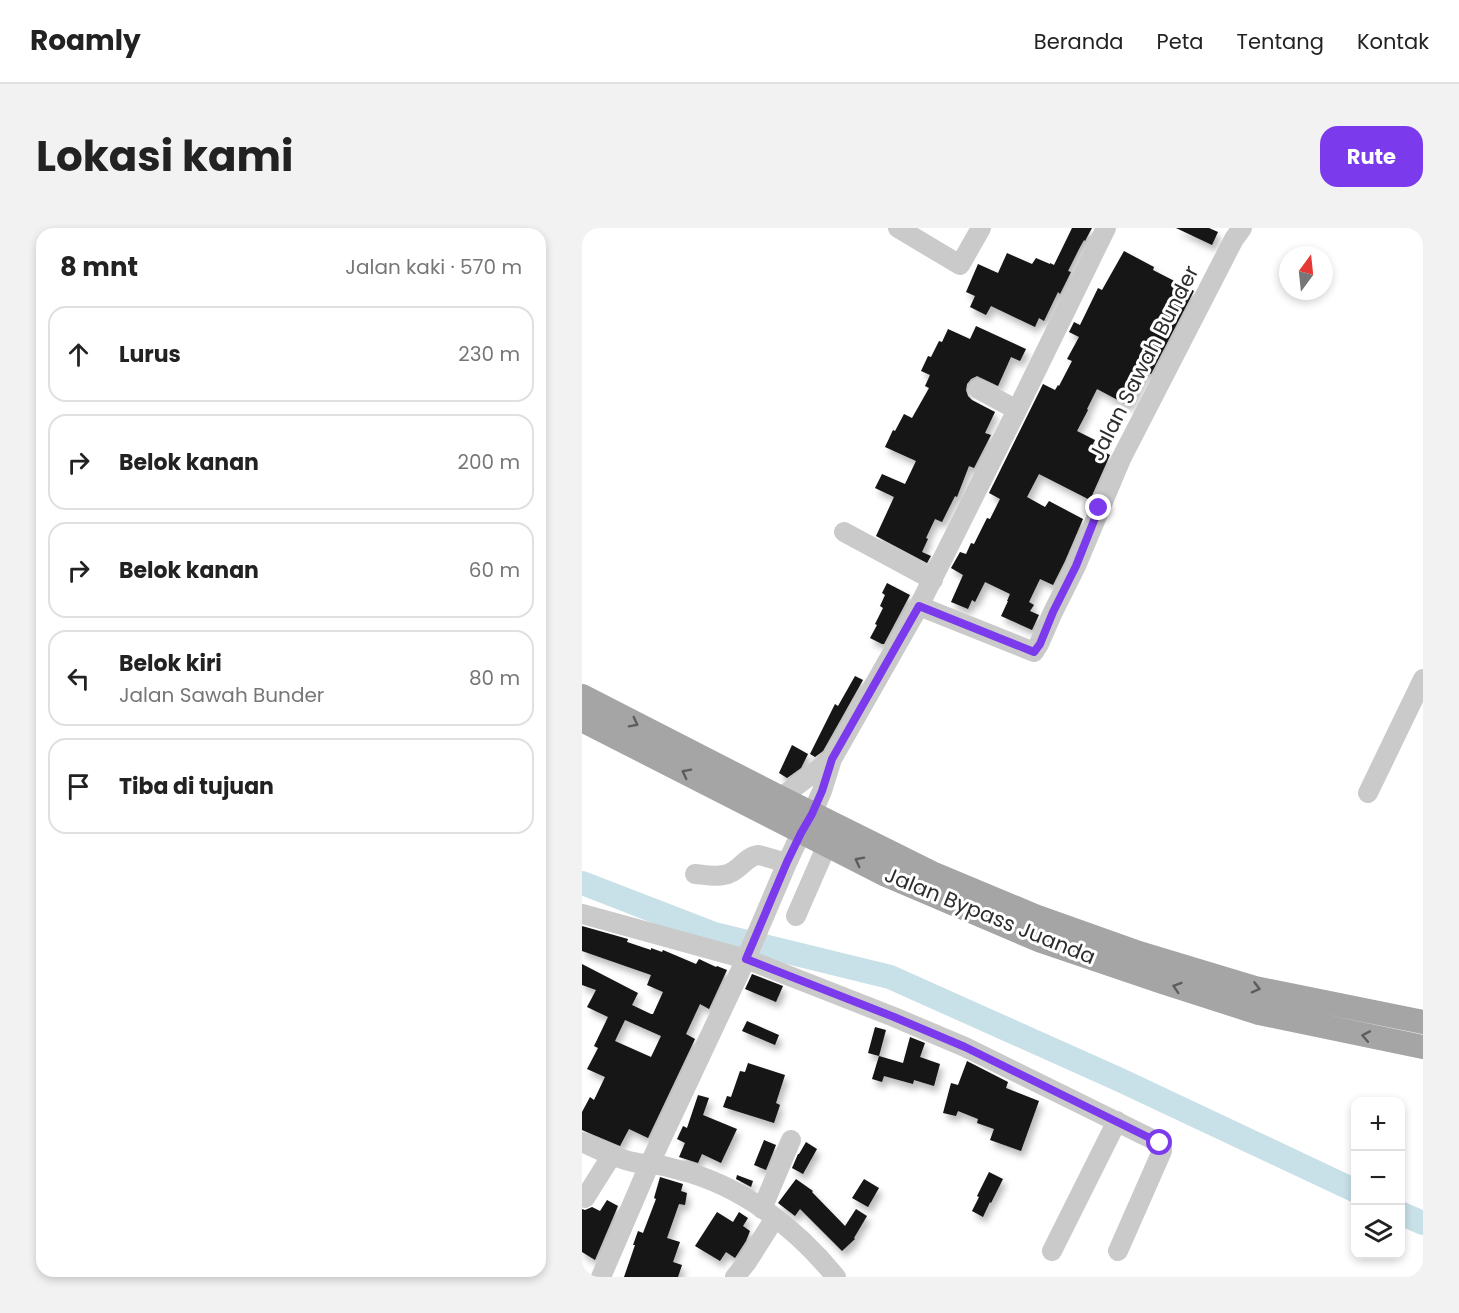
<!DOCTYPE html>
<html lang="id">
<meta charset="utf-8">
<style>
:root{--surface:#fff;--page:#f2f2f2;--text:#222;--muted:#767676;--line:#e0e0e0;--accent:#7c3aed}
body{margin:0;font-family:Poppins,sans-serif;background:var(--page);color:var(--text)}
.controls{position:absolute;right:18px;bottom:18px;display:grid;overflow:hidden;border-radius:12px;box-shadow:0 3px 9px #0003}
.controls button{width:54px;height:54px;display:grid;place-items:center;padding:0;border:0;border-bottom:2px solid var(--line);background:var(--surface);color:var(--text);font:30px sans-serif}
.compass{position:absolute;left:697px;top:18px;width:54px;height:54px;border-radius:50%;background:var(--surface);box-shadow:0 3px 9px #0003;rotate:15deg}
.stop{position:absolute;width:18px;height:18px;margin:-14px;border:4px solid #7c3aed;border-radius:50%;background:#fff}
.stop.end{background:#7c3aed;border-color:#fff;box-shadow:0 2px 6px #0008}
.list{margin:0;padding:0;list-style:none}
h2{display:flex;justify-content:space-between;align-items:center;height:78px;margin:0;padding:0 24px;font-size:26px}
h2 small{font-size:20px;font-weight:400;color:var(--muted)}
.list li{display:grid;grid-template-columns:39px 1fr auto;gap:18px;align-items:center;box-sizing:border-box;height:96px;margin:0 12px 12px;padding:0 12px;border:2px solid var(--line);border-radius:18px}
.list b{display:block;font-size:22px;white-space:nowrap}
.list p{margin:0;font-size:20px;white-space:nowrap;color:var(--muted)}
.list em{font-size:20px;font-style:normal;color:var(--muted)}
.icon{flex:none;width:33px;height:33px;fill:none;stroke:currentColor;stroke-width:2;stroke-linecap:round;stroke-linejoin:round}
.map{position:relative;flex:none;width:841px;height:1049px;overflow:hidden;border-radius:18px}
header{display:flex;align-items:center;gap:36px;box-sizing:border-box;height:84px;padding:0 30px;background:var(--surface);border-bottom:2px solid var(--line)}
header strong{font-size:28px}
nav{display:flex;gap:33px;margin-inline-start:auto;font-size:21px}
.intro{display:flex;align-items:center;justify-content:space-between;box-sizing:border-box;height:144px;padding:0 36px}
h1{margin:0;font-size:42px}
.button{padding:15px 27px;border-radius:18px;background:var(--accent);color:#fff;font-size:21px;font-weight:700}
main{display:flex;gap:36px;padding:0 36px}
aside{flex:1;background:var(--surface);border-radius:18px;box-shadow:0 3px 9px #0003}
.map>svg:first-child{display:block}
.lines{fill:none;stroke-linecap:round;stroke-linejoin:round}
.river{stroke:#c8e0e8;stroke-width:24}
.building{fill:#141414;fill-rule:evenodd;filter:url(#shadow)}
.minor{stroke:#cacaca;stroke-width:20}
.major{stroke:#a5a5a5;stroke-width:24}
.oneway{stroke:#5d5d5d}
.route{stroke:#7c3aed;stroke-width:8}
.labels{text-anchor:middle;stroke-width:6;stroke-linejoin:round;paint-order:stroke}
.street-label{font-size:21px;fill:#2d2d2d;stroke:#fff}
</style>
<header>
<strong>Roamly</strong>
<nav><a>Beranda</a><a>Peta</a><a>Tentang</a><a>Kontak</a></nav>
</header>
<div class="intro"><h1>Lokasi kami</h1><a class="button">Rute</a></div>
<main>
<aside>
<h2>8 mnt<small>Jalan kaki · 570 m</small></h2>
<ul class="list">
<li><svg class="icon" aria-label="ahead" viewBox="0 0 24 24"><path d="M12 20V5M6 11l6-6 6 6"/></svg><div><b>Lurus</b></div><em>230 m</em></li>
<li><svg class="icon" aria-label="right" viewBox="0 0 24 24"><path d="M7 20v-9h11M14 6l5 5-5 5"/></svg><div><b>Belok kanan</b></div><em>200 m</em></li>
<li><svg class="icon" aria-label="right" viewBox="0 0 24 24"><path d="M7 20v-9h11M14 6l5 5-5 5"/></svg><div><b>Belok kanan</b></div><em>60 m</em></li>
<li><svg class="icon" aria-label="left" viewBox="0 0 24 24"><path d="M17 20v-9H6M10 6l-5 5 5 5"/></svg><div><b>Belok kiri</b><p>Jalan Sawah Bunder</p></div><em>80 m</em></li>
<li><svg class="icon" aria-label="arrive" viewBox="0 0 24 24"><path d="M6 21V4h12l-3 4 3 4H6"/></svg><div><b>Tiba di tujuan</b></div></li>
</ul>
</aside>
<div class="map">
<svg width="841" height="1049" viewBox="0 0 841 1049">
<defs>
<filter id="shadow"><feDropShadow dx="3.5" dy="6" stdDeviation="3" flood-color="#0004"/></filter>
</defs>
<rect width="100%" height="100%" fill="#fff"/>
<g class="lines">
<path class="river" d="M0 655 132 706 308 749 536 851 774 963
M818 985 841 995"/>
</g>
<path class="building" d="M490 0H510L503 13 502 12 497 21 486 43 489 44 478 66 476 64 462 93 457 90 453 99 409 78 404 87 388 79 393 68 384 64 396 36 416 45 425 25 450 36 454 30 468 36V35L472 37Z
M594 0H627L636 4 630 17Z
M542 23 572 39 571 42 612 63 569 146 565 144 547 178 515 161 505 181 506 182 495 203 513 212 510 218 528 227 508 272 457 246 445 269 463 279 467 273 501 291 483 333 471 357 458 351 447 374 452 377 448 383 457 387 450 402 419 388 426 373H425L428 366 403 354 393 374 390 372 386 381 369 374 381 347 369 340 378 324 384 326 389 315 392 316 405 290 408 291 418 271 407 265 461 156 473 162 476 157 477 158 490 133 485 131 497 109 487 104 492 94 498 97 516 60 520 62Z
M394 98 444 121 438 133 429 129 416 158 395 148 389 151 385 156 384 162 386 168 390 172 413 184 403 205 409 207 392 240 387 238 375 269 373 268 360 294 353 291 344 310 346 311 340 324 349 328 345 335 294 308 312 269 293 260 300 246 323 256 334 233 303 219 311 202 313 203 322 186 330 190 347 160 343 158 348 147 339 143 346 128 349 129 357 113 360 114 366 101 388 111Z
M305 355 328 367 302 416H300L288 410 295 397 293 396 301 380 298 378 303 367 300 365Z
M273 448 281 452 241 523 233 529 228 526 253 476 256 478Z
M210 517 226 526 219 540 205 550 197 545Z
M0 698 46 711 45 714 69 722V720L80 724 81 722 114 736 117 731 134 739 135 738 145 742 127 781 118 776 104 806 113 811 66 910 47 901 38 918 0 902V884L8 869 12 872 23 849 5 841 16 820 12 818 26 789 5 779 14 762 0 757V736L56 765 50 777 69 786H71L81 764 65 757 69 747 0 723ZM43 792 79 808 69 829 33 813Z
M170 746 201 758 194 774 163 761Z
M165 793 197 807 193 817 160 803Z
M293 799 304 802 297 828 286 825Z
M328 809 343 815 338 829 358 836 352 858 332 852 331 856 302 848 300 854 290 851 297 828 321 835Z
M385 833 426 854 424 860 457 873 439 923 408 912 412 901 395 895 396 891 376 883 374 888 361 885 369 855 376 857Z
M166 835 203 847 194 875 198 877 192 895 141 879 145 868 149 869 158 843 163 844Z
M116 867 127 870 121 887 155 901 139 935 120 926 116 935 97 929 103 915 95 911 101 898 105 900Z
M182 912 194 917 184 942 172 937Z
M224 914 235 921 221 946 210 940 216 926H217Z
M407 944 421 951 409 975 408 974 401 989 390 983 397 969 395 968Z
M155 947 171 953 169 959 154 951Z
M78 949 101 956 99 963 105 965 103 977 97 976 85 1010 98 1014 91 1034 100 1037 96 1049H42L53 1017H51L56 1003 61 1005 74 971 72 970Z
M214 951 231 963 230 964 263 998 274 981 285 988 272 1010 273 1011 260 1023 218 981 213 988 196 975Z
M282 951 297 960 286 979 270 970Z
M25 972 36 978 13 1032 0 1024V981L3 982 10 979 18 983Z
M135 984 151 994 157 984 166 990 161 998 168 1003 164 1013 153 1030 144 1024 138 1033 113 1018Z"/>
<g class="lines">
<path class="minor" d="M316 0 378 37 399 0
M396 161 435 182
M262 304 351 352
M337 378 452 424 457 416 471 384 494 338 539 231 652 11 660 0
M786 565 841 451
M198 570 250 531
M113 646C124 647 138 650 148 645 160 640 164 628 177 627L205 635
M0 686 164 731 312 789 383 819 578 915 580 920V923L536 1023
M214 688 245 617
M0 914C17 922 37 932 56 935 61 936 65 935 70 936 79 937 88 939 97 942 159 957 214 1000 254 1049
M3 970 30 927
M180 981 209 912
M470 1023 535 893
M19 1049 68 935 164 731 205 635 219 605 230 586 240 563 250 531 337 378 435 182 524 0
M153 1049 165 1034 193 990"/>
<path class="major" d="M0 468 201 571 350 645 453 688 557 725 673 760 841 794
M0 492 304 647 459 713 580 754 677 785 841 819"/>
</g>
<defs><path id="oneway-chevron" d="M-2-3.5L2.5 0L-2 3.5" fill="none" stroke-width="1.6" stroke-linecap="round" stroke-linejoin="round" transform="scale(1.5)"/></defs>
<g class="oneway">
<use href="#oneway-chevron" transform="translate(52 495) rotate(27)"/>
<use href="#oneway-chevron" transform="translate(104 545) rotate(-153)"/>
<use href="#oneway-chevron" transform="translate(277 633) rotate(-153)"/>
<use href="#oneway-chevron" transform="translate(595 759) rotate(-162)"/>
<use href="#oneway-chevron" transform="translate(674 760) rotate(14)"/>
<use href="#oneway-chevron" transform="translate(784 808) rotate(-169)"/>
</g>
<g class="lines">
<path class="route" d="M517 280 494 338 471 384 458 416 452 424 337 378 250 531 240 563 230 586 219 605 205 634 164 731 312 789 383 819 578 915"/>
</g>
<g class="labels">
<g class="street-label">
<text transform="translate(562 135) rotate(-63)" y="7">Jalan Sawah Bunder</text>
<text transform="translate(408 688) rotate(22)" y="7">Jalan Bypass Juanda</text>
</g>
</g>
</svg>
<div class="controls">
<button>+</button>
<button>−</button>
<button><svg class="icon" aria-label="layers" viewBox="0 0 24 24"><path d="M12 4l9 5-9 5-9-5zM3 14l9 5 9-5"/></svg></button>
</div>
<svg class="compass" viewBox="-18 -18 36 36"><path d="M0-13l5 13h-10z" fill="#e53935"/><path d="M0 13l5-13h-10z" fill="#767676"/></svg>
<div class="stop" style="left:578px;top:915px"></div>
<div class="stop end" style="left:517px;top:280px"></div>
</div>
</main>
